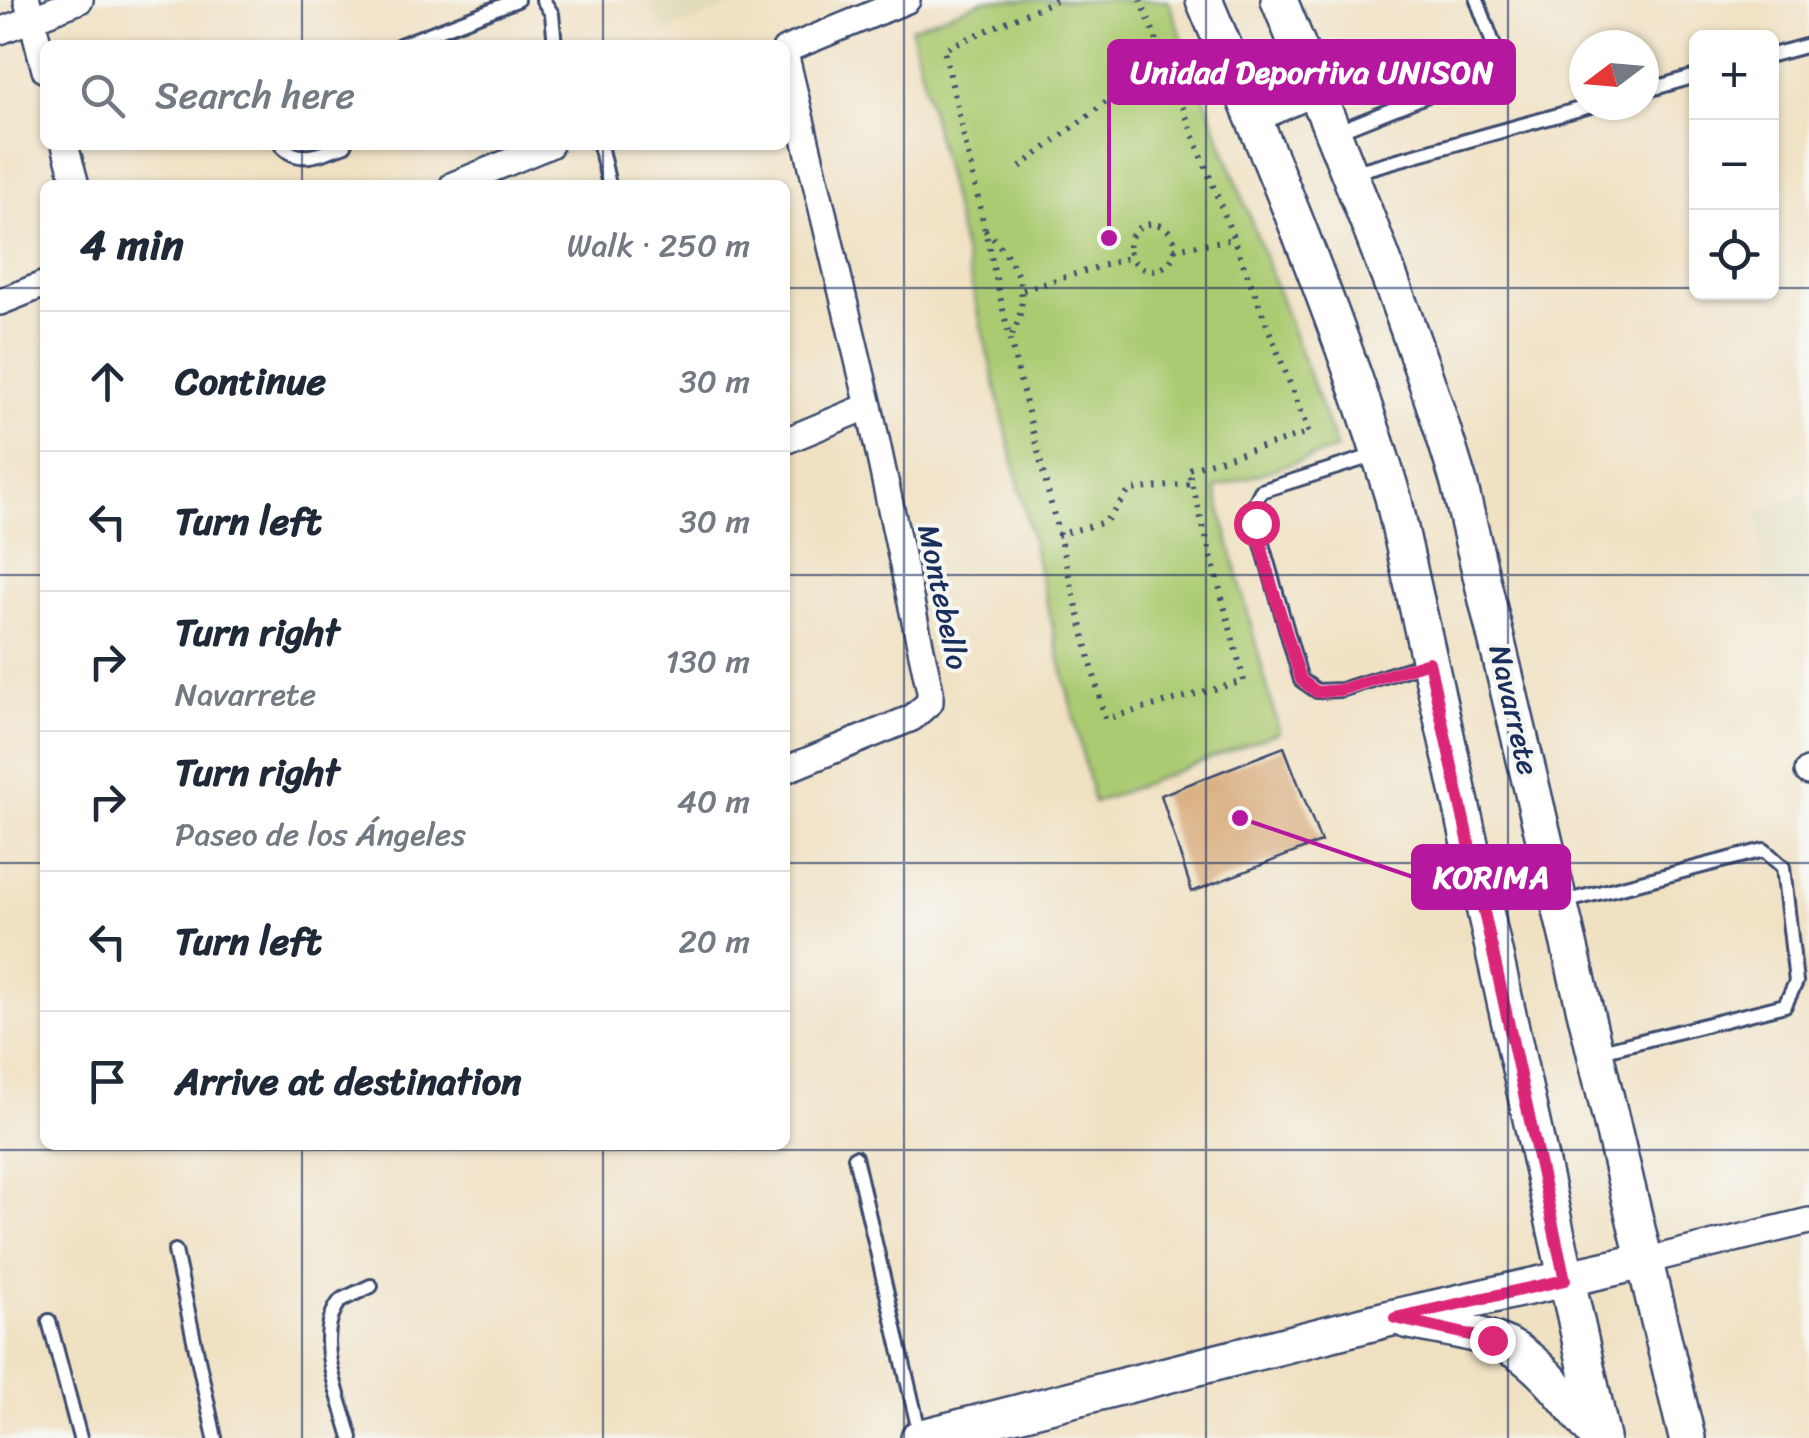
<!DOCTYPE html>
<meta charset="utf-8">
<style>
:root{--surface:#fff;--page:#f2f2f3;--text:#1f2937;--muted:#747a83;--line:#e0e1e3}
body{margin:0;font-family:Sriracha,sans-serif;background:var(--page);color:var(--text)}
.controls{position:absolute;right:30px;top:30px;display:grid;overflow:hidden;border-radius:15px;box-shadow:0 2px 8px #0004}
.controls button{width:90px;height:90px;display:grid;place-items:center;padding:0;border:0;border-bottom:2px solid var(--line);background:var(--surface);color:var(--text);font:50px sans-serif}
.compass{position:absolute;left:1569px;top:30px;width:90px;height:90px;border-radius:50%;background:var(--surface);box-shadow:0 2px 8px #0004;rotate:254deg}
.stop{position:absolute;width:30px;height:30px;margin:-22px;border:8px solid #db2777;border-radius:50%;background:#fff}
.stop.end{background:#db2777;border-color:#fff;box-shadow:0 2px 10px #0008}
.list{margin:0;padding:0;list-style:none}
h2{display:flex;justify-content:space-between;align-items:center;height:130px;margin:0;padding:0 40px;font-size:42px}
h2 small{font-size:32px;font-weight:400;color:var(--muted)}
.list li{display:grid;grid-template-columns:65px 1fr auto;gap:30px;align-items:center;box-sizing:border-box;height:140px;padding:0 40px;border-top:2px solid var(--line)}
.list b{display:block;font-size:38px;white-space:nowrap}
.list p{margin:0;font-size:32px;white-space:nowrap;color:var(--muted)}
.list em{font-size:32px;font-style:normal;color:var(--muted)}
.icon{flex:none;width:55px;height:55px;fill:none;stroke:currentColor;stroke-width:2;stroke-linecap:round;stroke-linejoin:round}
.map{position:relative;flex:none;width:1809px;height:1438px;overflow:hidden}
.search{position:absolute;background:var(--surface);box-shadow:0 2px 8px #0004;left:40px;top:40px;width:750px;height:110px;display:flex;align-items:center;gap:25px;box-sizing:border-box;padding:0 35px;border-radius:15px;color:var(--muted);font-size:38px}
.panel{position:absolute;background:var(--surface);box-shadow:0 2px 8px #0004;left:40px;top:180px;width:750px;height:970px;border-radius:15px}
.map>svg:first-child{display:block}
.built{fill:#e1dcba}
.green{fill:#acca71;stroke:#647c68;stroke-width:2.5}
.building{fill:#d8ab7c}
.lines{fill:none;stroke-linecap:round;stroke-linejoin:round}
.lane-casing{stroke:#3b4a6d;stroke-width:18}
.street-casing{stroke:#3b4a6d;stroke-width:30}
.secondary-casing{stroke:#3b4a6d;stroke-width:40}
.path{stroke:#3b4a6d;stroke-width:6;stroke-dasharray:2.5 8;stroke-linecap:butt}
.lane{stroke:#fff;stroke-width:12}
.street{stroke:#fff;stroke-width:25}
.secondary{stroke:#fff;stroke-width:35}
.route{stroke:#db2777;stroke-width:12}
.grid{fill:none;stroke:#1b2f5e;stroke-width:2.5;stroke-opacity:0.55}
.labels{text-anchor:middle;stroke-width:8;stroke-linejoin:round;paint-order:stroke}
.street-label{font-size:30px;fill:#1b2f5e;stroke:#f6f6f2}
.leader{fill:none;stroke:#b5179e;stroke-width:4}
.callout-dot{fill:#b5179e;stroke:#f6f6f2;stroke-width:4}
.callout{fill:#b5179e;stroke:#b5179e;stroke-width:4}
.callout-label{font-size:32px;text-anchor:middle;font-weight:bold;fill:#fff}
</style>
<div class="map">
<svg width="1809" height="1438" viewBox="0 0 1809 1438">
<rect width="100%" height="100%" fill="#f6f6f2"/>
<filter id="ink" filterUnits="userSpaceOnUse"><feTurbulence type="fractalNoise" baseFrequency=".01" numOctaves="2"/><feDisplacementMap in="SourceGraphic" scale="20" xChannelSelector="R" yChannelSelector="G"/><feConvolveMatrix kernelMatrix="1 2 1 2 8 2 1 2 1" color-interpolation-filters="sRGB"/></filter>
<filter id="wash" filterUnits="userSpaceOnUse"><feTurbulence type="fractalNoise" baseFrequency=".0048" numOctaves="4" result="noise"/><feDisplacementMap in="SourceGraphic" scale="40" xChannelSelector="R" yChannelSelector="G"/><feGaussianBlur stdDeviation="2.25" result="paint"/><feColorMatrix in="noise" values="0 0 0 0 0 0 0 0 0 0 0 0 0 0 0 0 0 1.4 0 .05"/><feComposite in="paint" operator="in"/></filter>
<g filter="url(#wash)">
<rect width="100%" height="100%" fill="#f0e1c3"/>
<path class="built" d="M648 0H748L663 33Z
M1809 490V615L1765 581 1757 511Z"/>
<path class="green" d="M985 0H1168L1337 449 1215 488 1279 732 1094 803 911 28Z"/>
<g id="blocks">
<path class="building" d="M1284 747 1321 842 1192 892 1161 795Z"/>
</g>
</g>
<g filter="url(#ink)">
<use href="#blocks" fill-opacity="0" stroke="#3b4a6d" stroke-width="2.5"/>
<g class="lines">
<defs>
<path id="lane" d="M543 0 552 14 555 45
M400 45 517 0
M1772 55 1809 45
M1644 91 1696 76
M1333 133 1486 72 1496 51 1477 0
M281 145C299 166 323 153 345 145
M600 145 609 185
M1351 173 1594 105
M1379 454 1261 491 1253 507 1256 523 1301 680 1317 691 1341 690 1426 663
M1560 903 1764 850 1783 867 1796 982 1785 1005 1597 1052
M855 1157 920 1435
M175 1251 215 1438
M49 1321 80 1438
M351 1438C341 1399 311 1335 341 1300L371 1286"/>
<path id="street" d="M27 0 45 70
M0 31 80 0
M785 50 907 0
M785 53 869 406 930 691V702L912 718 785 770
M65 145 76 185
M453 185 550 145
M0 302 45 284
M785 441 869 406
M1808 771 1809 772
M1644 1261 1809 1221"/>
<path id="secondary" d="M1204 0C1273 163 1342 328 1393 497L1602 1438
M1279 0C1344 159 1410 318 1459 483L1687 1438
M1253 115 1315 87
M1406 1320C1443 1329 1492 1332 1524 1356 1552 1377 1574 1409 1597 1436
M919 1438 1395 1317 1644 1261"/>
</defs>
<use href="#lane" class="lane-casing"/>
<use href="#street" class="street-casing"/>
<use href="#secondary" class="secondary-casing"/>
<path class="path" d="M1056 0 944 49 1010 340 1105 719 1244 681 1188 469 1309 433 1141 0
M1020 167 1165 58
M1129 247a23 23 0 1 1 46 0a23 23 0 1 1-46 0Z
M985 230C1017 261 1034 295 1011 337
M1174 249 1234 239
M1023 290 1131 257
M1057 535 1105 522 1130 490 1192 484"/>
<use href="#lane" class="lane"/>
<use href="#street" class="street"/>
<use href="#secondary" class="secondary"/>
</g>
</g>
<g class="lines" filter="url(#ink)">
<path class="route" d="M1256 523 1269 576 1301 680 1317 692 1340 690 1429 662 1565 1280 1395 1318 1492 1340"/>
</g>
<path class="grid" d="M302 0V45M603 0V45M904 0V1438M1206 0V1438M1508 0V1438M302 145V185M603 145V185M0 288H45M785 288H1696M1772 288H1809M0 575H45M785 575H1809M0 863H45M785 863H1809M302 1145V1438M603 1145V1438M0 1150H1809"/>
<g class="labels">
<g class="street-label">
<text transform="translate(943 597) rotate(78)" y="10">Montebello</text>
<text transform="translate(1514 710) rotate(77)" y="10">Navarrete</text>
</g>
</g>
<path class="leader" d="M1109 238L1109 72M1240 818L1413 877"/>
<g class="callout-dot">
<circle cx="1109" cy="238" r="10"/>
<circle cx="1240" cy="818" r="10"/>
</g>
<g class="callout">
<rect x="1109" y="41" width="405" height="62" rx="10"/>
<rect x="1413" y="846" width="156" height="62" rx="10"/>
</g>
<g class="callout-label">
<text x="1312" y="83">Unidad Deportiva UNISON</text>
<text x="1491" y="888">KORIMA</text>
</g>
</svg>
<div class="controls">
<button>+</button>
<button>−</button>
<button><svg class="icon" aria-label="locate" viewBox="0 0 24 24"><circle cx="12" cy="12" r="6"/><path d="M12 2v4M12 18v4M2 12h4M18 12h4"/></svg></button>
</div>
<svg class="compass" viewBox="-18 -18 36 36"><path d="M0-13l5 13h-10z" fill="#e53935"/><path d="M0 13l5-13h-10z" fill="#747a83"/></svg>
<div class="stop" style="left:1256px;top:523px"></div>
<div class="stop end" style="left:1492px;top:1340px"></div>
<div class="search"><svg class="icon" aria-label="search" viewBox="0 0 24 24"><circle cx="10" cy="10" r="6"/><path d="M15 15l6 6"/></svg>Search here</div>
<section class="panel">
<h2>4 min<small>Walk · 250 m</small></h2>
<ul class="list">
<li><svg class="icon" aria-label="ahead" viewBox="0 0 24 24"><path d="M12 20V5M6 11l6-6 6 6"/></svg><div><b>Continue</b></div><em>30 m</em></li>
<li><svg class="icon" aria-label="left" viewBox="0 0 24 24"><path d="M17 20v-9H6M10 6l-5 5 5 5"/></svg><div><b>Turn left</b></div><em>30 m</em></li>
<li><svg class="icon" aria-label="right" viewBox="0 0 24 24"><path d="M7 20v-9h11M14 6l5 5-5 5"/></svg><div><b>Turn right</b><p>Navarrete</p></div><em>130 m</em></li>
<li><svg class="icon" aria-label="right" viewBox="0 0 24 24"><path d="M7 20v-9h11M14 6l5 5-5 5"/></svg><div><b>Turn right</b><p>Paseo de los Ángeles</p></div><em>40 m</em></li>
<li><svg class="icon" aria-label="left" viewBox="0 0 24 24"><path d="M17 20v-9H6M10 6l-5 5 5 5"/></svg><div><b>Turn left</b></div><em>20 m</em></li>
<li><svg class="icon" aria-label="arrive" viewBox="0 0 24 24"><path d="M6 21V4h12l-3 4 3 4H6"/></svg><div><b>Arrive at destination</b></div></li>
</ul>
</section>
</div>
